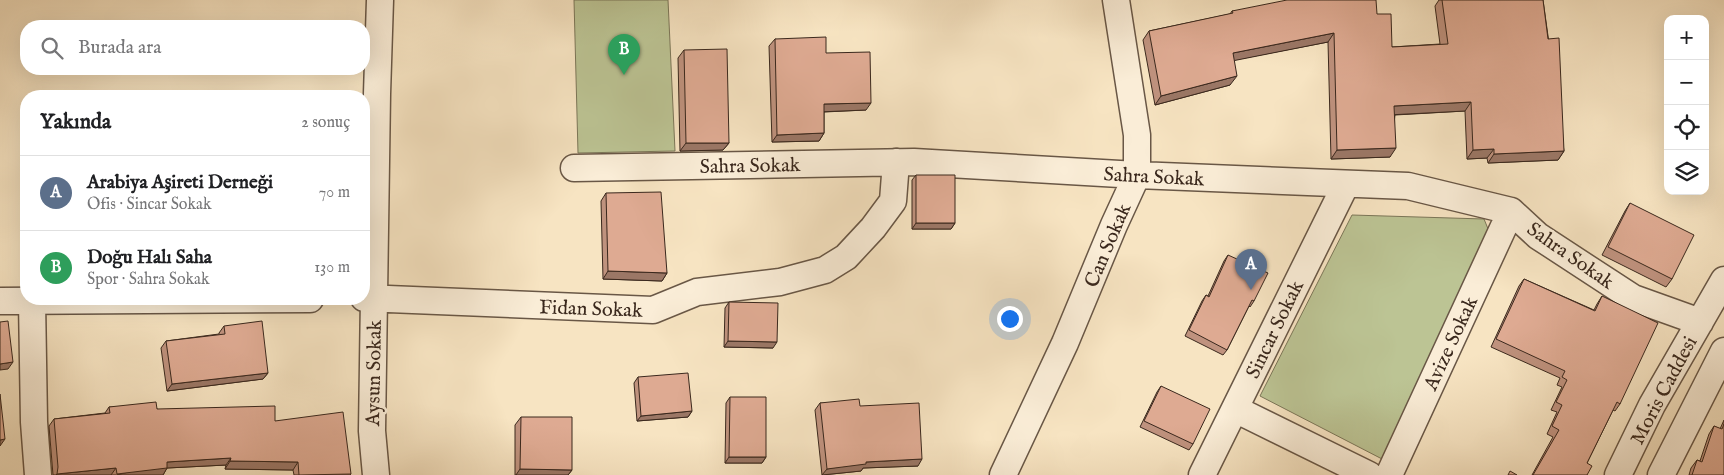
<!DOCTYPE html>
<html lang="tr">
<meta charset="utf-8">
<style>
:root{--surface:#fff;--page:#f2f2f2;--text:#202124;--muted:#757577;--line:#e0e0e0;--accent:#1a73e8}
body{margin:0;font-family:"IM FELL English",serif;background:var(--page);color:var(--text)}
.controls{position:absolute;right:15px;top:15px;display:grid;overflow:hidden;border-radius:10px;box-shadow:0 5px 20px #0002}
.controls button{width:45px;height:45px;display:grid;place-items:center;padding:0;border:0;border-bottom:1px solid var(--line);background:var(--surface);color:var(--text);font:25px sans-serif}
.you{position:absolute;left:1009px;top:318px;width:18px;height:18px;margin:-12px;border:4px solid #fff;border-radius:50%;background:#1a73e8;box-shadow:0 0 0 8px #1a73e833}
.badge{display:grid;place-items:center;width:32px;height:32px;border-radius:50%;background:var(--accent);color:#fff;font-size:16px;font-weight:700}
.pin{position:absolute;translate:-50% -41px;filter:drop-shadow(0 1px 2px #0008)}
.pin::after{content:'';position:absolute;top:26px;width:18px;height:15px;background:inherit;clip-path:polygon(0 0,100% 0,50% 100%)}
.list{margin:0;padding:0;list-style:none}
h2{display:flex;justify-content:space-between;align-items:center;height:65px;margin:0;padding:0 20px;font-size:21px}
h2 small{font-size:16px;font-weight:400;color:var(--muted)}
.list li{display:grid;grid-template-columns:32px 1fr auto;gap:15px;align-items:center;box-sizing:border-box;height:75px;padding:0 20px;border-top:1px solid var(--line)}
.list b{display:block;font-size:19px;white-space:nowrap}
.list p{margin:0;font-size:16px;white-space:nowrap;color:var(--muted)}
.list em{font-size:16px;font-style:normal;color:var(--muted)}
.icon{flex:none;width:28px;height:28px;fill:none;stroke:currentColor;stroke-width:2;stroke-linecap:round;stroke-linejoin:round}
.map{position:relative;flex:none;width:1724px;height:475px;overflow:hidden}
.search{position:absolute;background:var(--surface);box-shadow:0 5px 20px #0002;left:20px;top:20px;width:350px;height:55px;display:flex;align-items:center;gap:12px;box-sizing:border-box;padding:0 18px;border-radius:20px;color:var(--muted);font-size:19px}
.panel{position:absolute;background:var(--surface);box-shadow:0 5px 20px #0002;left:20px;top:90px;width:350px;height:215px;border-radius:20px}
.map>svg:first-child{display:block}
.green{fill:#bcc494;stroke:#7b7658}
.lines{fill:none;stroke-linecap:round;stroke-linejoin:round}
.minor-casing{stroke:#695746;stroke-width:29}
.minor{stroke:#faedd7;stroke-width:26}
.wall{fill:#bf927e;stroke:#3a281d}
.shaded-wall{fill:#9b7766;stroke:#3a281d}
.building{fill:#deaa92;stroke:#3a281d}
.labels{text-anchor:middle;stroke-width:5;stroke-linejoin:round;paint-order:stroke}
.street-label{font-size:20px;fill:#3a281d;stroke:#faedd7}
</style>
<div class="map">
<svg width="1724" height="475" viewBox="0 0 1724 475">
<rect width="100%" height="100%" fill="#f7e4c2"/>
<filter id="stains"><feTurbulence type="fractalNoise" baseFrequency=".004" numOctaves="4"/><feColorMatrix values="0 0 0 0 .2 0 0 0 0 .09 0 0 0 0 .02 0 0 0 .5 -.17"/></filter>
<radialGradient id="worn" r=".72"><stop offset=".6" stop-color="#630" stop-opacity="0"/><stop offset="1" stop-color="#630" stop-opacity=".3"/></radialGradient>
<path class="green" d="M574 0H668L675 151 578 153Z
M1352 215 1484 219 1493 241 1384 460 1260 396Z"/>
<g class="lines">
<defs>
<path id="minor" d="M574 168 914 162 1137 175 1408 186 1511 211 1538 236 1633 298 1700 322
M364 298 653 310 697 292 780 282 825 270 846 257 873 228 893 201 896 162
M0 301 310 299
M32 301 34 422 38 475
M1235 409 1369 475
M376 475 372 431 377 94 380 0
M1003 475 1065 343 1114 225 1137 175V135L1116 0
M1202 475 1346 184
M1389 475 1511 211
M1618 475 1652 405 1724 280
M1661 475 1724 351"/>
</defs>
<use href="#minor" class="minor-casing"/>
<use href="#minor" class="minor"/>
</g>
<path class="wall" d="M1439 0H1543L1564 151 1558 160 1488 163 1487 158 1467 159 1465 111 1395 115 1390 157 1331 159 1328 42 1234 60 1230 85 1155 105 1143 40 1149 31 1230 14 1232 11 1377 14 1392 47 1440 44 1435 6Z
M775 39 826 53 866 110 824 112V133L819 141 772 142 769 46Z
M684 50 729 143 723 150 680 151 678 58Z
M916 175 955 223 951 229H912V180Z
M606 193 667 273 662 281 603 279 601 201Z
M1630 203 1672 279 1666 287 1602 255 1625 211Z
M1228 255 1254 301 1250 307 1249 306 1227 350 1223 355 1185 336 1202 301 1206 295 1208 296 1224 261Z
M1524 279 1594 310 1597 304 1602 296 1620 404 1615 411 1613 410 1587 463V475H1532L1553 437 1547 434 1557 412 1551 410 1562 387 1557 385 1560 378 1491 347 1519 286Z
M729 302 773 348 724 347 725 308Z
M224 326 268 373 263 379 167 391 161 348 166 341 219 334V333Z
M638 377 692 411 688 417 637 421 634 383Z
M1161 386 1193 444 1189 450 1140 427 1157 392Z
M730 397 766 457 762 463H725L726 403Z
M820 403 860 406 918 466 863 468 861 471 822 475 815 410Z
M109 407 157 409 351 474 350 475H294L293 470 225 469 226 465 167 468 163 475H53L49 426 54 419 105 413Z
M521 417 572 470 568 475H515V425Z
M1724 420V475H1689L1691 468 1697 460 1700 461 1709 434 1714 426 1720 429Z"/>
<path class="shaded-wall" d="M1334 33 1328 42 1227 62 1233 53Z
M1237 76 1230 85 1155 105 1161 96Z
M1471 102 1465 111 1388 115 1394 106Z
M871 103 866 110 818 112 824 104Z
M824 133 819 141 772 142 777 135Z
M686 143H729L723 150 680 151Z
M1396 148 1390 157 1331 159 1337 150Z
M1494 149 1487 158 1467 159 1473 150Z
M1564 151 1558 160 1488 163 1494 154Z
M916 223H955L951 229H912Z
M608 271 667 273 662 281 603 279Z
M728 341 777 342 773 348 724 347Z
M13 362 8 369 0 370V364Z
M268 373 263 379 167 391 172 384Z
M692 411 688 417 637 421 641 416Z
M5 439 0 446V440Z
M729 457H766L762 463H725Z
M231 458 226 465 167 468 163 475H117L167 462Z
M922 459 918 466 863 468 861 471 822 475 827 469 866 462Z
M230 461 298 462 293 470 225 469Z
M116 468 111 475H56L57 474Z
M520 469 572 470 568 475H516Z"/>
<path class="building" d="M1287 0H1376L1377 14H1391L1392 47 1448 44 1442 0H1543L1548 39 1559 38 1564 151 1494 154V149L1473 150 1471 102 1394 106 1396 148 1337 150 1334 33 1233 53 1237 76 1161 96 1149 31 1233 13 1232 11Z
M826 37V53L870 52 871 103 824 104V133L777 135 775 39Z
M727 49 729 143H686L684 50Z
M916 175H955V223H916Z
M661 192 667 273 608 271 606 193Z
M1630 203 1694 235 1672 279 1608 247Z
M1228 255 1268 273 1254 301 1252 300 1227 350 1189 330 1206 295 1209 297Z
M1524 279 1595 311 1602 296 1658 323 1620 404 1617 402 1587 463 1592 466 1587 475H1533L1559 430 1552 426 1562 405 1556 402 1567 380 1562 377 1565 371 1496 339Z
M729 302 778 303 777 342 728 341Z
M8 321 13 362 0 364V322Z
M262 321 268 373 172 384 166 341 225 334 224 326Z
M688 373 692 411 641 416 638 377Z
M1161 386 1210 409 1193 444 1144 421Z
M0 394 5 439 0 440Z
M730 397H766V457H729Z
M859 399 860 406 919 403 922 459 866 462V464L827 469 820 403Z
M156 402 157 409 275 406V421L343 412 351 474 299 475 298 462 230 461 231 458 167 462V468L117 474 116 468 57 474 58 467 54 419 110 413 109 407Z
M521 417H572V470L520 469Z
M1724 424V475H1692L1697 460 1702 462 1714 426 1722 429Z
M1510 471 1517 475H1508Z"/>
<g class="labels">
<g class="street-label">
<text transform="translate(750 165) rotate(-1)" y="7">Sahra Sokak</text>
<text transform="translate(1154 176) rotate(3)" y="7">Sahra Sokak</text>
<text transform="translate(1107 245) rotate(-67)" y="7">Can Sokak</text>
<text transform="translate(1571 255) rotate(35)" y="7">Sahra Sokak</text>
<text transform="translate(591 308) rotate(2)" y="7">Fidan Sokak</text>
<text transform="translate(1274 329) rotate(-64)" y="7">Sincar Sokak</text>
<text transform="translate(1450 343) rotate(-65)" y="7">Avize Sokak</text>
<text transform="translate(373 373) rotate(-89)" y="7">Aysun Sokak</text>
<text transform="translate(1663 390) rotate(-62)" y="7">Moris Caddesi</text>
</g>
</g>
<rect width="100%" height="100%" filter="url(#stains)"/>
<rect width="100%" height="100%" fill="url(#worn)"/>
</svg>
<div class="controls">
<button>+</button>
<button>−</button>
<button><svg class="icon" aria-label="locate" viewBox="0 0 24 24"><circle cx="12" cy="12" r="6"/><path d="M12 2v4M12 18v4M2 12h4M18 12h4"/></svg></button>
<button><svg class="icon" aria-label="layers" viewBox="0 0 24 24"><path d="M12 4l9 5-9 5-9-5zM3 14l9 5 9-5"/></svg></button>
</div>
<div class="you"></div>
<div class="pin badge" style="left:1251px;top:290px;background:#5c6f8a">A</div>
<div class="pin badge" style="left:624px;top:75px;background:#2e9e5b">B</div>
<div class="search"><svg class="icon" aria-label="search" viewBox="0 0 24 24"><circle cx="10" cy="10" r="6"/><path d="M15 15l6 6"/></svg>Burada ara</div>
<section class="panel">
<h2>Yakında<small>2 sonuç</small></h2>
<ul class="list">
<li><span class="badge" style="background:#5c6f8a">A</span><div><b>Arabiya Aşireti Derneği</b><p>Ofis · Sincar Sokak</p></div><em>70 m</em></li>
<li><span class="badge" style="background:#2e9e5b">B</span><div><b>Doğu Halı Saha</b><p>Spor · Sahra Sokak</p></div><em>130 m</em></li>
</ul>
</section>
</div>
